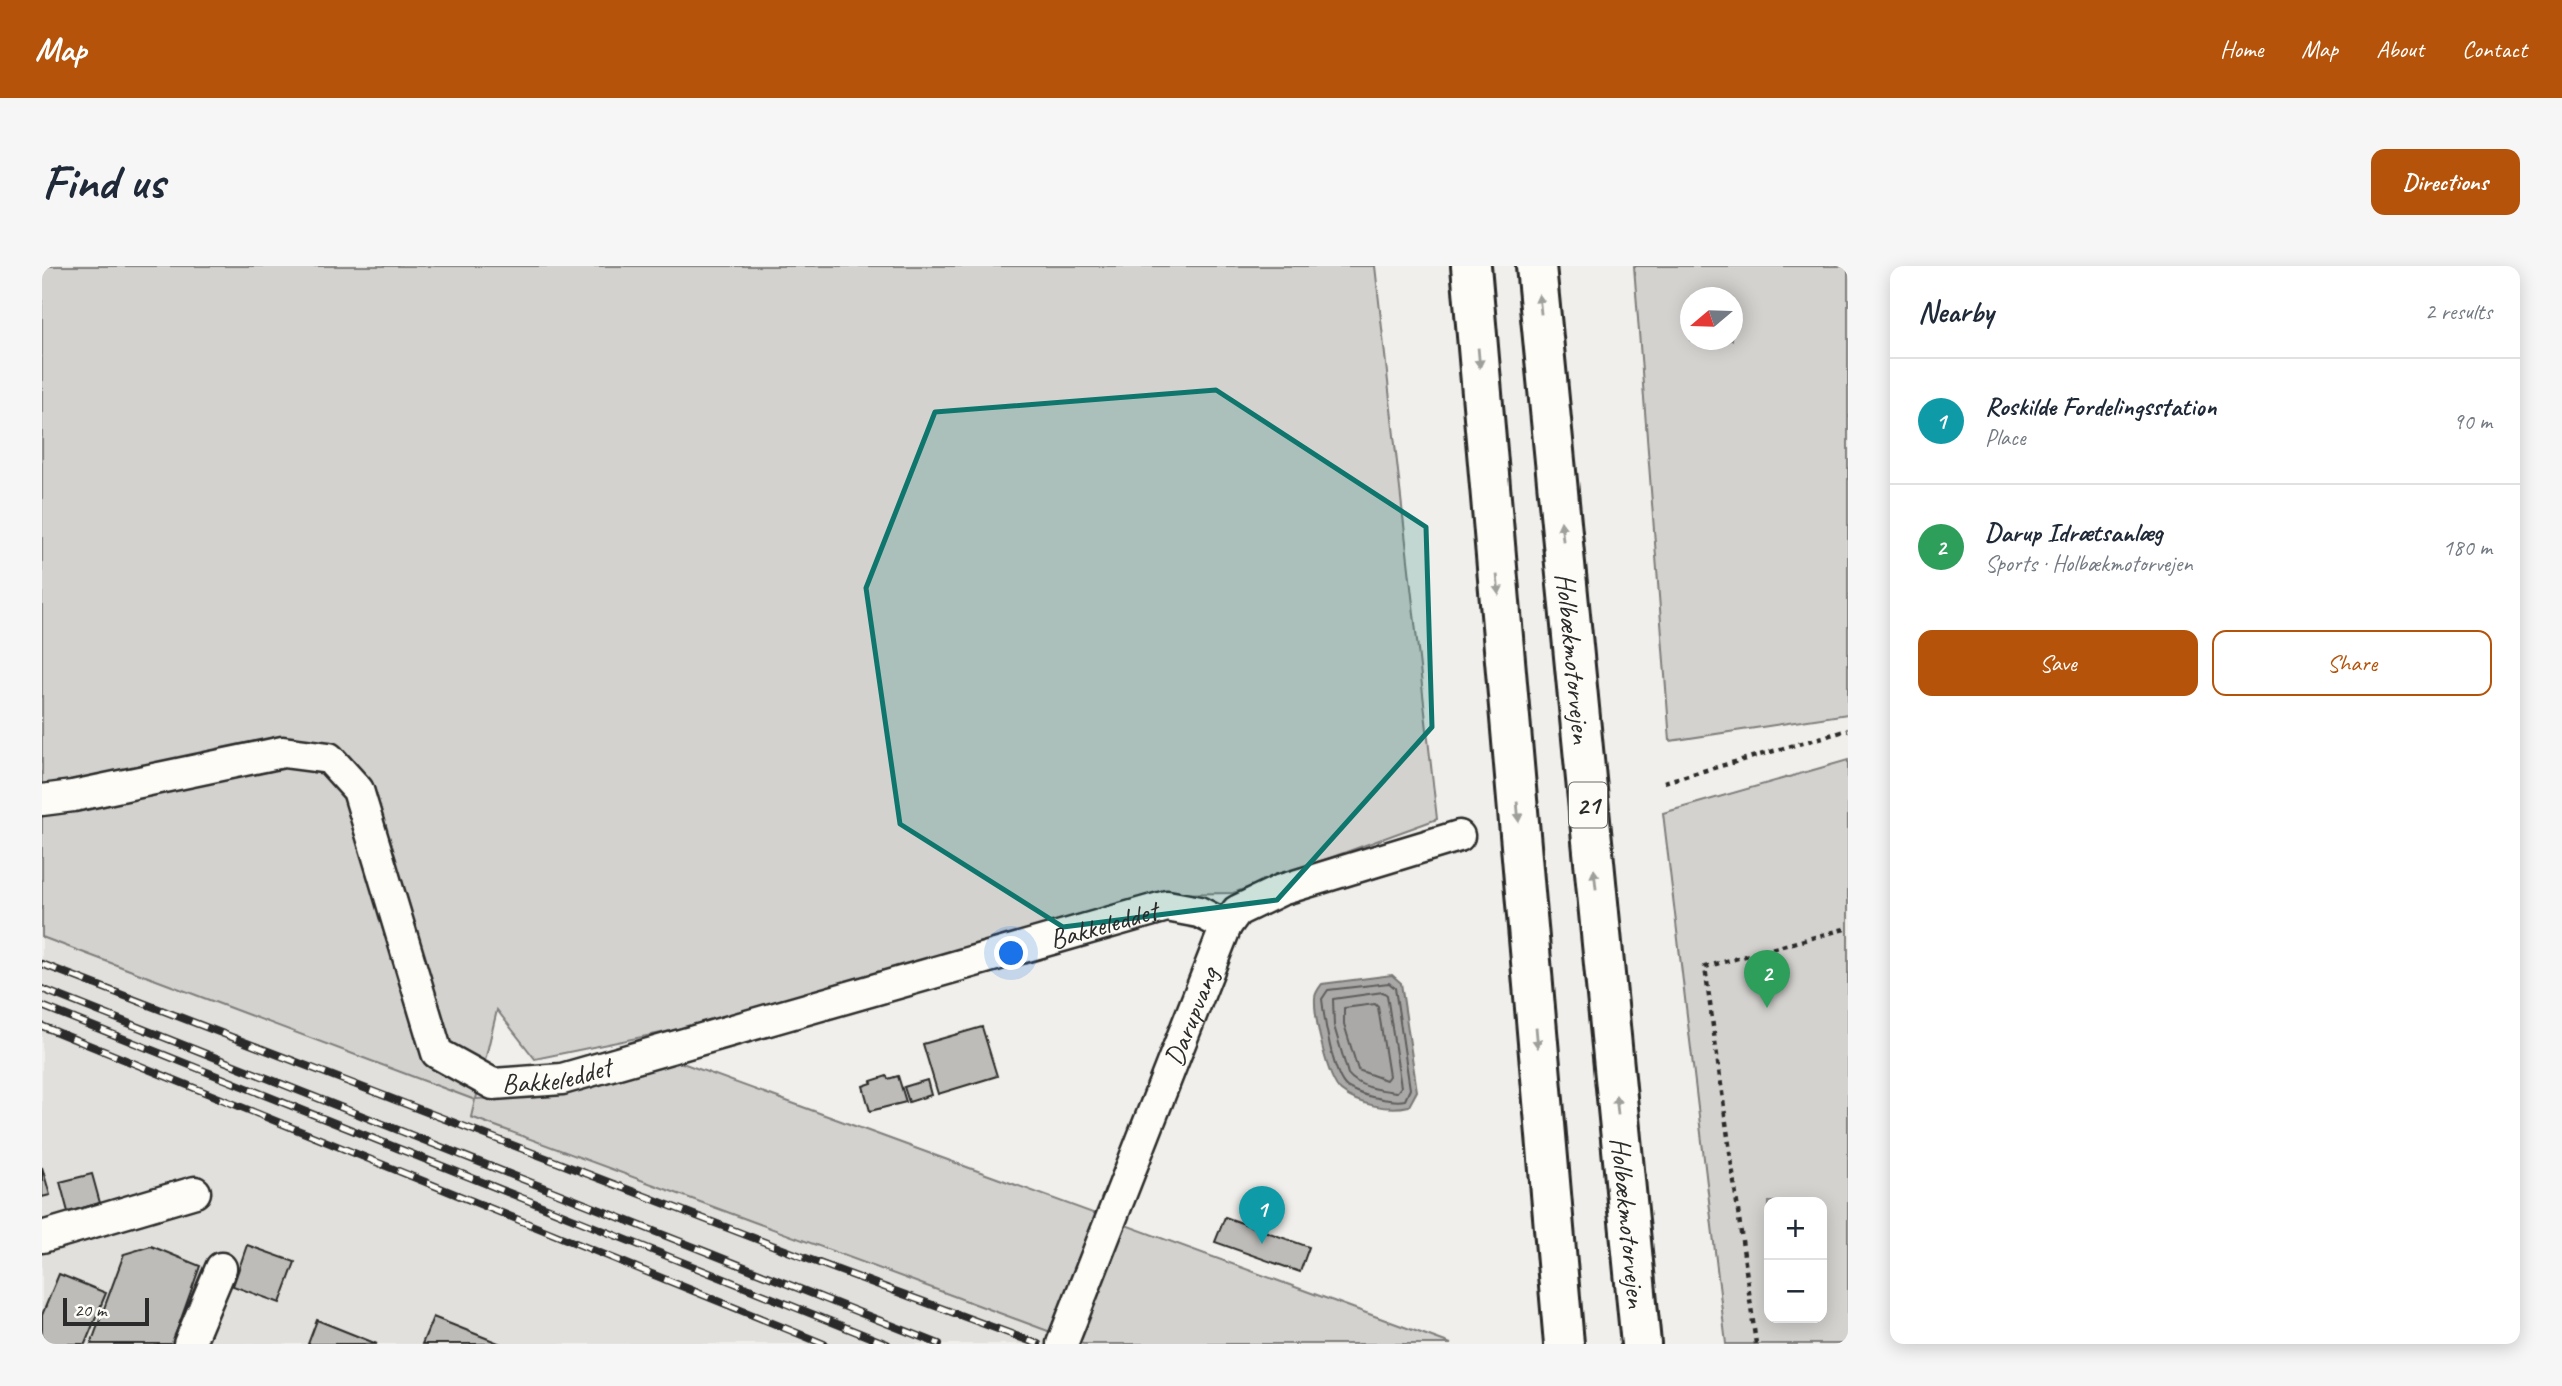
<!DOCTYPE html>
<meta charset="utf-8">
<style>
:root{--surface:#fff;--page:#f6f6f7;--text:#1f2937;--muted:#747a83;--line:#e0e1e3;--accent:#b45309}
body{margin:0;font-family:Caveat,sans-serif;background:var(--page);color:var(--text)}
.controls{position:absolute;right:21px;bottom:21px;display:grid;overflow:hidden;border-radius:14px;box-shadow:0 4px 18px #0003}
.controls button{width:63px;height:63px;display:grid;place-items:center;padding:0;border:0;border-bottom:2px solid var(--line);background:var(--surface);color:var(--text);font:35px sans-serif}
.compass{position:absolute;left:1638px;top:21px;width:63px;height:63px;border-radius:50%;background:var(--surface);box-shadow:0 4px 18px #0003;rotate:251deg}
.scale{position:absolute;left:21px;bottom:18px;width:86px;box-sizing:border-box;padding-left:7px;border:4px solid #2b2b2b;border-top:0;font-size:19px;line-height:24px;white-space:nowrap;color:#2b2b2b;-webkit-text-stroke:5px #fdfcf7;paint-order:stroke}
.you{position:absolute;left:970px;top:688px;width:24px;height:24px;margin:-18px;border:5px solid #fff;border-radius:50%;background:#1a73e8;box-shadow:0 0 0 10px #1a73e833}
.badge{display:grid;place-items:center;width:46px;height:46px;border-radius:50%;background:var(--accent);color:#fff;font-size:23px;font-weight:700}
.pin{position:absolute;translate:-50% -58px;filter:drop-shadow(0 2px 4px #0008)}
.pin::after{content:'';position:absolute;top:37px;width:24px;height:21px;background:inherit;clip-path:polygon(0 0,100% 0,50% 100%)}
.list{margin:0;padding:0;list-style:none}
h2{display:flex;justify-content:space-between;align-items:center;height:91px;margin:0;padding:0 28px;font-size:30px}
h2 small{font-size:23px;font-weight:400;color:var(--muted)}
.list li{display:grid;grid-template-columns:46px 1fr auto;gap:21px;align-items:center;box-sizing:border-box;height:126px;padding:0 28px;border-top:2px solid var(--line)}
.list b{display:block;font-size:26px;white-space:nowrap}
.list p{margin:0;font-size:23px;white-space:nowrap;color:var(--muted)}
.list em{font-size:23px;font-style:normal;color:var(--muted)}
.actions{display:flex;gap:14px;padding:21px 28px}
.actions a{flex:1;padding:16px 0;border:2px solid var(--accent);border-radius:14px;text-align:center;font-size:24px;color:var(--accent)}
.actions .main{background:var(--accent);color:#fff}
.map{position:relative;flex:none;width:1806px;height:1078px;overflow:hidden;border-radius:14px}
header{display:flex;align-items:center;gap:42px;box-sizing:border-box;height:98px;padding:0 35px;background:var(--accent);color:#fff}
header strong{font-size:33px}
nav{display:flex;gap:38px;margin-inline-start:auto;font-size:24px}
.intro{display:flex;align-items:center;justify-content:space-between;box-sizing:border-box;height:168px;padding:0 42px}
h1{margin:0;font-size:49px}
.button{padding:18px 32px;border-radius:14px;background:var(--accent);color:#fff;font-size:24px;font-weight:700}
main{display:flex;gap:42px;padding:0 42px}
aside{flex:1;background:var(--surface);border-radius:14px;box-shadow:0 4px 18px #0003}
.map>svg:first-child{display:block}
.built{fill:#e1e0dc}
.green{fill:#d3d2cf;stroke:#7f7e7d;stroke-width:2;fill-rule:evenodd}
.water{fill:#aaa9a7;stroke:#777775;stroke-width:2}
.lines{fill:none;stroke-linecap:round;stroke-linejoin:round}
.shore{stroke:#5e5d5d;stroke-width:2}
.building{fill:#bdbcb8;stroke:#2b2b2b;stroke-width:2}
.minor-casing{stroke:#2b2b2b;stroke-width:35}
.highway-casing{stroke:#2b2b2b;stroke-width:44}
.path{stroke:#2b2b2b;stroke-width:4.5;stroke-dasharray:5 5;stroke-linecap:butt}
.minor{stroke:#fdfcf7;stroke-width:30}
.highway{stroke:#fdfcf7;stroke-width:38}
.rail-casing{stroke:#2b2b2b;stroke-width:8}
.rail{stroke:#fdfcf7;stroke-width:5;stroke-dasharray:16;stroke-linecap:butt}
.oneway{fill:#9e9e9b}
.marked{fill:#0f766e;fill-opacity:0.2;stroke:#0f766e;stroke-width:5;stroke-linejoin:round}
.labels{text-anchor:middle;stroke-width:5;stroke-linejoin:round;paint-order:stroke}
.shield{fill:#fdfcf7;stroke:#6a6a68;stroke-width:2}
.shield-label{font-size:26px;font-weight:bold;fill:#2b2b2b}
.street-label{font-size:28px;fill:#2b2b2b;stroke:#fdfcf7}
</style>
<header>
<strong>Map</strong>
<nav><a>Home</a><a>Map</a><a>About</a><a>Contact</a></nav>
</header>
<div class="intro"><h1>Find us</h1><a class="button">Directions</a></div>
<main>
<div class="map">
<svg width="1806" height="1078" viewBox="0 0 1806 1078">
<rect width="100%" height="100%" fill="#f0efeb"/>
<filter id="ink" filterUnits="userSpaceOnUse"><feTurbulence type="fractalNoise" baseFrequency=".0143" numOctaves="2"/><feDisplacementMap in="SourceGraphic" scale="14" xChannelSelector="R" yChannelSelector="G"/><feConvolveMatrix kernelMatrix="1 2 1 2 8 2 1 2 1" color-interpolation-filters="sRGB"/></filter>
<g filter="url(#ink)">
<path class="built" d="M0 669 434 834 430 851 1041 1078H0Z"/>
<path class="green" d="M0 0H1333L1395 553 1191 627 1123 628 692 752 493 793 455 744 434 833 511 829 635 795 1409 1078H1041L429 851 433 834 0 671Z
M1592 0H1806V448L1628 475ZM1648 32H1690V74H1648Z
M1806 494V1078H1684L1621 547ZM1780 936V1052H1727V936Z"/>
<path class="water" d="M1350 709 1359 717 1375 825 1367 840C1347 845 1316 839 1299 825 1285 813 1272 751 1273 732 1273 727 1277 722 1280 718Z"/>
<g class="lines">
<path class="shore" d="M1347 717 1353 722 1368 823 1363 834C1354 836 1345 834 1336 832 1327 831 1313 826 1305 821 1291 811 1282 751 1280 733L1286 724Z
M1341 726 1345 729 1359 821 1355 826C1339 824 1317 822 1306 808L1292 760 1291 733Z
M1333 738 1336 741 1347 810 1344 814 1316 804 1302 758V742Z"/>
</g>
<path class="building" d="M940 761 955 810 896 828 881 778Z
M845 810 846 813 856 810 864 836 828 845 821 820 830 817 829 815Z
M885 814 889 829 867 836 862 821Z
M0 901 8 929 0 931Z
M50 908 58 937 26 946 18 916Z
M1183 951 1267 981 1258 1006 1173 976Z
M205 979 253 996 238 1037 191 1020Z
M109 980 158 1000 130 1078H49L82 988Z
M17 1008 64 1027 43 1078H0V1049Z
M391 1051 459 1078H380Z
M275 1054 335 1078H266Z"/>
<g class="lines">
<defs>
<g id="minor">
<path id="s1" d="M0 534 31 530 241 486 287 492 316 524 395 787 451 818 520 813 1125 640 1157 646 1184 660"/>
<path d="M0 971 153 926"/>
<path d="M147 1078 179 1002"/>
<path id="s2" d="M1020 1078 1184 660 1195 645 1239 624 1417 570"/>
</g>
<g id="highway">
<path d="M1429 0 1522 1078"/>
<path id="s3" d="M1494 0 1599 1078"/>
</g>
</defs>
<use href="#minor" class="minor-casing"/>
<use href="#highway" class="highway-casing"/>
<path class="path" d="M1622 516 1806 464
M1714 1078 1663 701 1806 662"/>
<use href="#minor" class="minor"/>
<use href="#highway" class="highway"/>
<defs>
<path id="rail" d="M0 698 769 994 996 1078
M0 723 897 1078
M0 740 845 1078
M0 760 782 1078"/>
</defs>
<use href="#rail" class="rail-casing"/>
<use href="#rail" class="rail"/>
</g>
<defs><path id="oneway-solid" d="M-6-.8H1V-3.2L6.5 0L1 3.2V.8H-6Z" transform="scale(1.75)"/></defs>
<g class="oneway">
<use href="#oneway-solid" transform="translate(1498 38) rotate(-96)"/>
<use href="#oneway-solid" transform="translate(1437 92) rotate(85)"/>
<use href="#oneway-solid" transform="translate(1520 265) rotate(-96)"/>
<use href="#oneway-solid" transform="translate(1456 319) rotate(85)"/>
<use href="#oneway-solid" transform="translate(1476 546) rotate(85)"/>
<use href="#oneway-solid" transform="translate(1553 613) rotate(-96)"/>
<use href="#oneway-solid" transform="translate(1495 772) rotate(85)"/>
<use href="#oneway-solid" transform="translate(1575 839) rotate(-96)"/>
</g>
</g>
<path class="marked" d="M1174 124 1384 261 1390 461 1235 634 1021 661 858 558 824 322 893 146Z"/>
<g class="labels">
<rect class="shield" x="1527" y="516.5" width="38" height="45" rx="5"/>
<g class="shield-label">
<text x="1546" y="548">21</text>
</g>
<g class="street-label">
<text dy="10" stroke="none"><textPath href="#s3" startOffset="394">Holbækmotorvejen</textPath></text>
<text dy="10" stroke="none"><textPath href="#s1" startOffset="1306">Bakkeleddet</textPath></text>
<text dy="10" stroke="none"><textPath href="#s2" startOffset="352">Darupvang</textPath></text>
<text dy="10" stroke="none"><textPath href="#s1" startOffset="738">Bakkeleddet</textPath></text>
<text dy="10" stroke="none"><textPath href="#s3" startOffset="961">Holbækmotorvejen</textPath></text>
</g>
</g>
</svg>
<div class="controls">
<button>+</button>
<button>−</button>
</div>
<svg class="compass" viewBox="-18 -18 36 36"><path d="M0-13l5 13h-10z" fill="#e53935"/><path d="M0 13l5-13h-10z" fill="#747a83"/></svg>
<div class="scale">20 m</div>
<div class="you"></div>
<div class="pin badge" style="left:1220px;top:978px;background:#0f9aa8">1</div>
<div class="pin badge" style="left:1725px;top:742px;background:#2e9e5b">2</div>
</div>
<aside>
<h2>Nearby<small>2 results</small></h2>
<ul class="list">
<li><span class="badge" style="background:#0f9aa8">1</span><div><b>Roskilde Fordelingsstation</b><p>Place</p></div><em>90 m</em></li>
<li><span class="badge" style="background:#2e9e5b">2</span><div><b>Darup Idrætsanlæg</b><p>Sports · Holbækmotorvejen</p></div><em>180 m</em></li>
</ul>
<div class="actions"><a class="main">Save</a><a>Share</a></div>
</aside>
</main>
